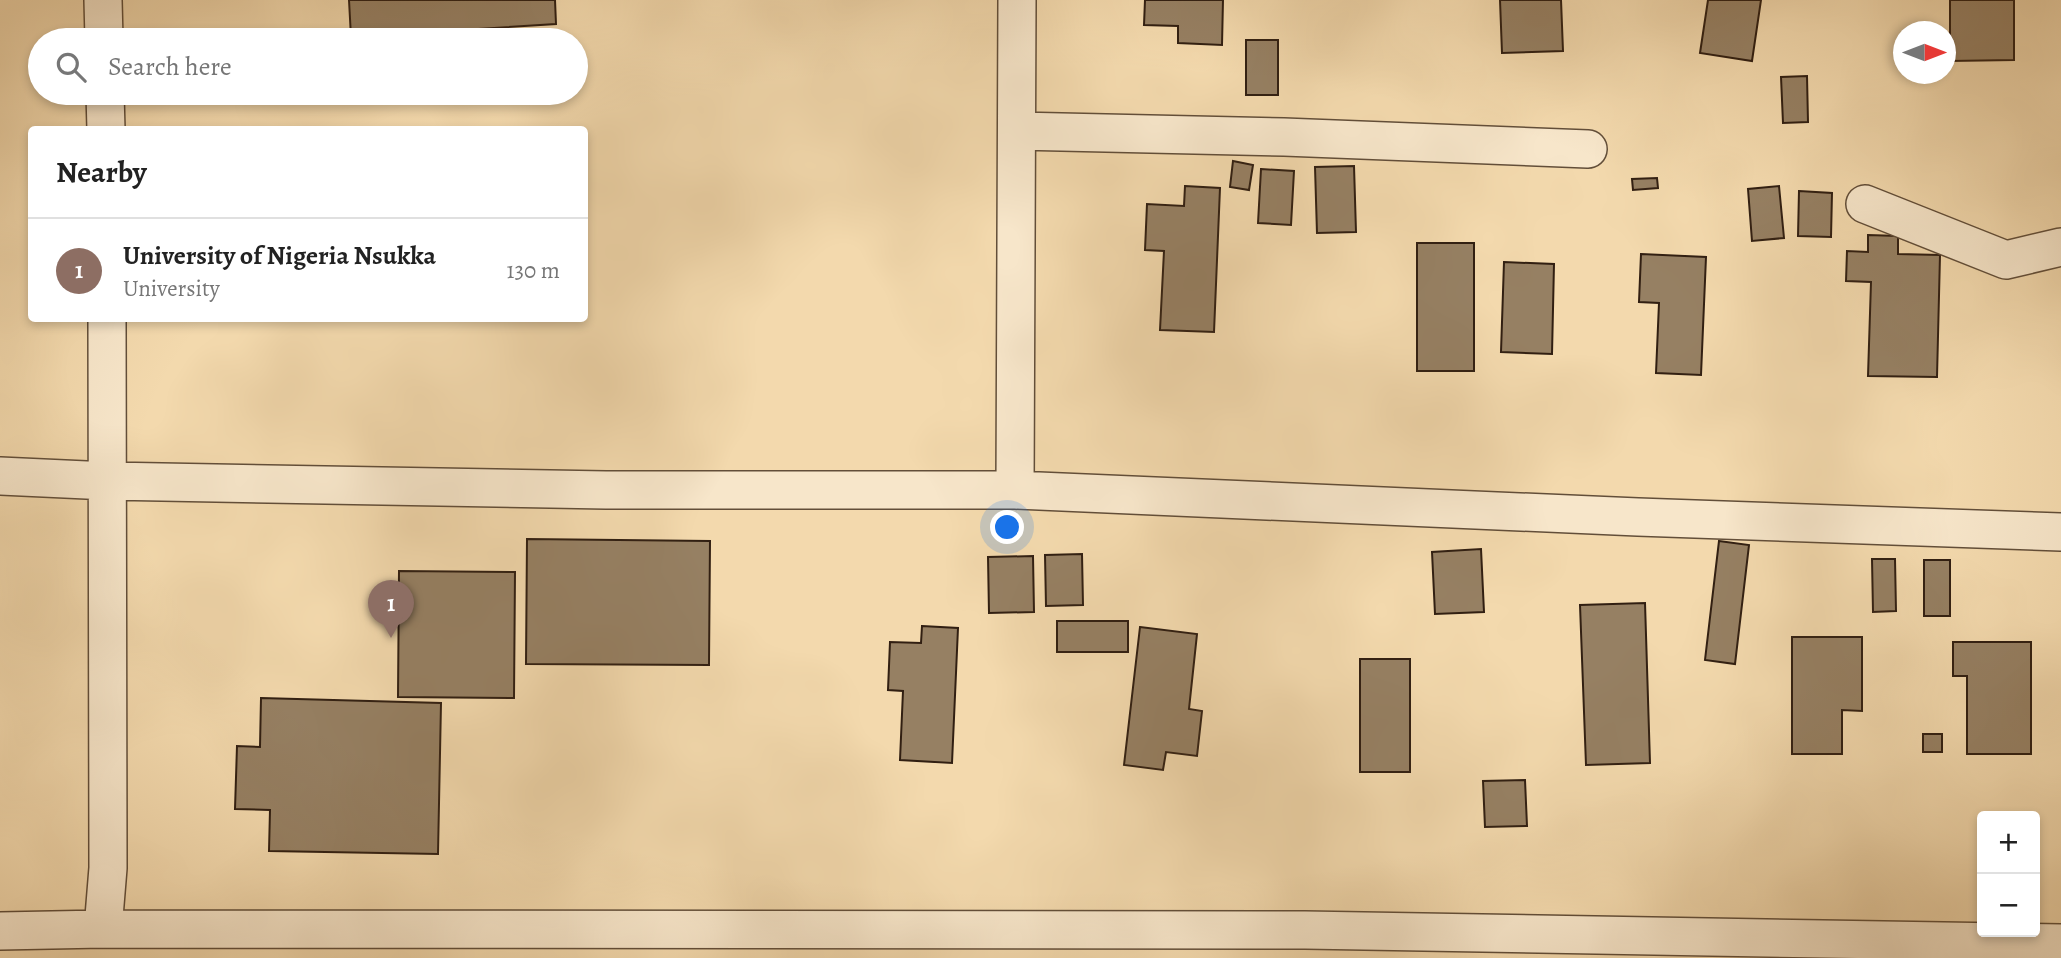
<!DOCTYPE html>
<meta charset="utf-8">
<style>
:root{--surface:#fff;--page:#f2f2f2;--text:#222;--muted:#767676;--line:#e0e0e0;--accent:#8f2418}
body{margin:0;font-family:Alegreya,serif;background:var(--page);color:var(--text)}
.controls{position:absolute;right:21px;bottom:21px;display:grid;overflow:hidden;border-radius:7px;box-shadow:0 4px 10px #0003}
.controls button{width:63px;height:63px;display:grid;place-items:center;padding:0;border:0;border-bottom:2px solid var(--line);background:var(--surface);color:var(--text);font:35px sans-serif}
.compass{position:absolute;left:1893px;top:21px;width:63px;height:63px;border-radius:50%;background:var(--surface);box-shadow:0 4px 10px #0003;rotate:90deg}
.you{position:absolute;left:1008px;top:528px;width:24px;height:24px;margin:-18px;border:5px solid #fff;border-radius:50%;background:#1a73e8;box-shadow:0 0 0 10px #1a73e833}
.badge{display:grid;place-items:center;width:46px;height:46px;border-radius:50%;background:var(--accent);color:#fff;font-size:23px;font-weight:700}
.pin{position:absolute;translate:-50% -58px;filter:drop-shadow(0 2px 4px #0008)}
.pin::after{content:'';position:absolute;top:37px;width:24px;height:21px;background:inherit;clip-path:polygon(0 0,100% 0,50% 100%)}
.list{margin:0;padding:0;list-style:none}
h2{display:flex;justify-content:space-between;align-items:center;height:91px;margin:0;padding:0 28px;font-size:30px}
h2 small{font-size:23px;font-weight:400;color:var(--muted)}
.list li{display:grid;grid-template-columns:46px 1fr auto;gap:21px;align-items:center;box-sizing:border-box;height:105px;padding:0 28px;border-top:2px solid var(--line)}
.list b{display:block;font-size:26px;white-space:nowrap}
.list p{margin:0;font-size:23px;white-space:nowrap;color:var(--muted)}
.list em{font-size:23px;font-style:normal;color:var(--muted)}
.icon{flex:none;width:38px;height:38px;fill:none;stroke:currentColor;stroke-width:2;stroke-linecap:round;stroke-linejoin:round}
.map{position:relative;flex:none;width:2061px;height:958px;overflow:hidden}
.search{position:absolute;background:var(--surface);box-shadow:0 4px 10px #0003;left:28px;top:28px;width:560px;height:77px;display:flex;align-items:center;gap:18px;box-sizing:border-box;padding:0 24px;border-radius:38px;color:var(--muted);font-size:26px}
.panel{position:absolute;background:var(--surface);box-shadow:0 4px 10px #0003;left:28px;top:126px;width:560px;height:196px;border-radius:7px}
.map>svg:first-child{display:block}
.building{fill:#968063;stroke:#311f12;stroke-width:2}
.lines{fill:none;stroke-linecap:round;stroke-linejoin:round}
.minor-casing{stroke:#624e39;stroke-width:40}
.minor{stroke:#f7e6ca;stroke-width:37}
</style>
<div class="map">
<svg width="2061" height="958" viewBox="0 0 2061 958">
<rect width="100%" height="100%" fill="#f3d9ad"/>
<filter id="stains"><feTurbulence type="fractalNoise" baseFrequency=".00286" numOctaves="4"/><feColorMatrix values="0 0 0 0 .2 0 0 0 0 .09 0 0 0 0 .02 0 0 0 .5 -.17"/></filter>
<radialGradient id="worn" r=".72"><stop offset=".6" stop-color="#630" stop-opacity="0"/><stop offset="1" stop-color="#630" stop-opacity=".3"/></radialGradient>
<path class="building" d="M349 0H555L556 24 351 37Z
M1145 0H1223L1222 45 1178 43V26L1144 25Z
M1500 0H1561L1563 51 1502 53Z
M1708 0H1761L1752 61 1700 53Z
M1950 0H2014V60L1950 61Z
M1246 40H1278V95H1246Z
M1807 76 1808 122 1783 123 1781 77Z
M1233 161 1253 165 1249 190 1230 187Z
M1354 166 1356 232 1317 233 1315 167Z
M1261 169 1294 171 1291 225 1258 223Z
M1657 178 1658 188 1633 190 1632 179Z
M1185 186 1220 188 1214 332 1160 330 1164 251 1145 250 1147 204 1184 206Z
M1779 186 1784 238 1752 241 1748 189Z
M1799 191 1832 193 1831 237 1798 236Z
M1868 235 1898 236V254L1940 255 1937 377 1868 376 1871 282 1846 281 1847 251 1868 252Z
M1417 243H1474V371H1417Z
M1641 254 1706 257 1701 375 1656 373 1659 303 1639 302Z
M1504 262 1554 264 1552 354 1501 352Z
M527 539 710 541 709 665 526 664Z
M1719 541 1749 545 1735 664 1705 660Z
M1481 549 1484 612 1435 614 1432 552Z
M1082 554 1083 605 1046 606 1045 555Z
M1033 556 1034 612 989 613 988 557Z
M1872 559H1895L1896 611 1873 612Z
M1924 560H1950V616H1924Z
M399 571 515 572 514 698 398 697Z
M1645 603 1650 763 1586 765 1580 605Z
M1057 621H1128V652H1057Z
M922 626 958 628 952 763 900 760 903 691 888 690 890 642 921 643Z
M1140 627 1197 634 1189 709 1202 711 1197 756 1166 752 1163 770 1124 765Z
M1792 637H1862V711L1842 710V754H1792Z
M1953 642H2031V754H1967V676H1953Z
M1360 659H1410V772H1360Z
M261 698 441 703 438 854 269 851 270 810 235 809 237 746 260 747Z
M1923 734H1942V752H1923Z
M1525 780 1527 826 1485 827 1483 781Z"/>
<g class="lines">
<defs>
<path id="minor" d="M103 0 104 40
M105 93 106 130
M1017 131 1284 137 1588 149
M1865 204 2006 260 2061 247
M107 318 108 868 103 929 1305 930 2061 943
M0 476 108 481 606 490H1015L1638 517 2061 532
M1015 490 1017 0
M0 931 103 929"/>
</defs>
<use href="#minor" class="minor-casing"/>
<use href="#minor" class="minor"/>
</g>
<rect width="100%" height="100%" filter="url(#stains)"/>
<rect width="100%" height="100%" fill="url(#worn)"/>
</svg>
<div class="controls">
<button>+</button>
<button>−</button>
</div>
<svg class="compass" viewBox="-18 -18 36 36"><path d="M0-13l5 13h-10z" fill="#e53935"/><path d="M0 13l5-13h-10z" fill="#767676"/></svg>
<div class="you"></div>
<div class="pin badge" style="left:391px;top:638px;background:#8d6e63">1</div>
<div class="search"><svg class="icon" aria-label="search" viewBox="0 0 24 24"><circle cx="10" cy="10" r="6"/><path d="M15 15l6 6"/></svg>Search here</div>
<section class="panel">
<h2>Nearby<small></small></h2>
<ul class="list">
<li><span class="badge" style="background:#8d6e63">1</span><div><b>University of Nigeria Nsukka</b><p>University</p></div><em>130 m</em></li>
</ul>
</section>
</div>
